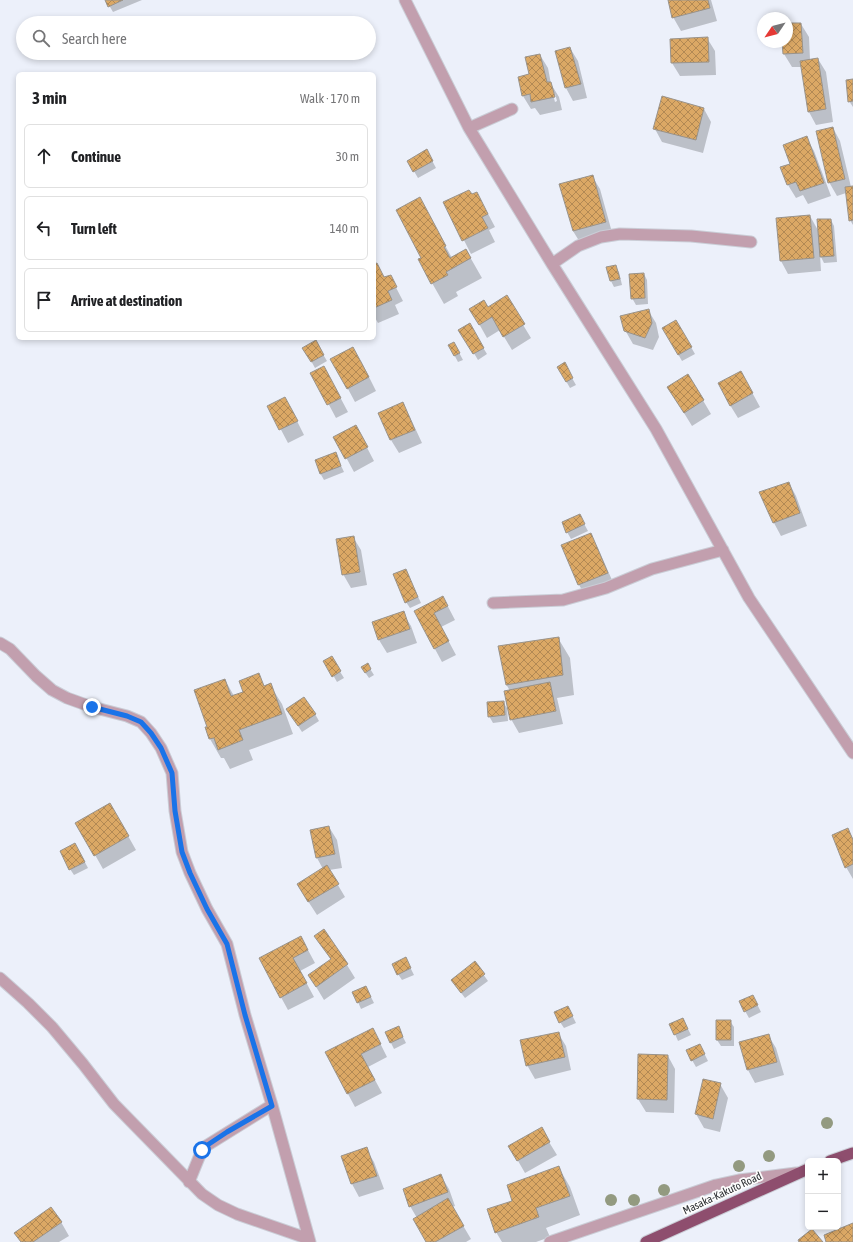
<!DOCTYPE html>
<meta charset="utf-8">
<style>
:root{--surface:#fff;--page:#f6f6f6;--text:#202124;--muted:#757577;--line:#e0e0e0}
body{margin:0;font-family:"Asap Condensed",sans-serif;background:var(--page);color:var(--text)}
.controls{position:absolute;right:12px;bottom:12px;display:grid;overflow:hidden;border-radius:6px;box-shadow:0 2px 6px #0003}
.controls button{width:36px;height:36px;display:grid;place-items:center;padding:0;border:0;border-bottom:1px solid var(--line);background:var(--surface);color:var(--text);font:20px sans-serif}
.compass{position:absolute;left:757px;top:12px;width:36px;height:36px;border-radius:50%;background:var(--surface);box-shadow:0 2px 6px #0003;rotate:235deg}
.stop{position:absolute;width:12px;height:12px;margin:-9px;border:3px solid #1a73e8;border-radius:50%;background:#fff}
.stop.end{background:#1a73e8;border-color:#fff;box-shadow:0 1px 4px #0008}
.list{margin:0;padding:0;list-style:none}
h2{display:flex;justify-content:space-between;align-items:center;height:52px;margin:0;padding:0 16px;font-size:17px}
h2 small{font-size:13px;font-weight:400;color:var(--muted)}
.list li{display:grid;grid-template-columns:26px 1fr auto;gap:12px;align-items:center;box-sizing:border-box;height:64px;margin:0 8px 8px;padding:0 8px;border:1px solid var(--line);border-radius:6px}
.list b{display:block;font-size:15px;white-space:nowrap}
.list em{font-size:13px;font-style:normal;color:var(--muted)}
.icon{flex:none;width:22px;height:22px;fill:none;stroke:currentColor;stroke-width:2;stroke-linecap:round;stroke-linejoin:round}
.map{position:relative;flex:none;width:853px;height:1242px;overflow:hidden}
.search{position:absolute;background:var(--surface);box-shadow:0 2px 6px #0003;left:16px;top:16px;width:360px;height:44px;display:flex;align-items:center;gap:10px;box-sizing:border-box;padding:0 14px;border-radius:22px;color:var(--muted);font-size:15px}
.panel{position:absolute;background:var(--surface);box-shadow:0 2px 6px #0003;left:16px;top:72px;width:360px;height:268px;border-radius:6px}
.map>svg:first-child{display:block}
.shadow{fill:#0003;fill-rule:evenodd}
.building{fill:url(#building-cross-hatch);stroke:#99938b}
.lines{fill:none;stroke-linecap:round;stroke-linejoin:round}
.minor-casing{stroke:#cacdd6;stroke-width:13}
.trunk-casing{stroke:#cacdd6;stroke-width:13}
.minor{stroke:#c29fae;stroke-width:11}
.trunk{stroke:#8e4e6e;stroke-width:11}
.tree{fill:#939a80}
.route{stroke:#1a73e8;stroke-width:5}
.labels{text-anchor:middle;stroke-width:3.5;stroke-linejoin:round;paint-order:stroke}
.street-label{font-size:11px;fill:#2d2f32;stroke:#fdfdfd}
</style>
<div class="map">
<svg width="853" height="1242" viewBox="0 0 853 1242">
<defs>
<pattern id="building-cross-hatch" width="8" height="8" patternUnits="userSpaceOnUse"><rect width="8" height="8" fill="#dba865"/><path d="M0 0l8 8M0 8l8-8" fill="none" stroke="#b28954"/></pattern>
</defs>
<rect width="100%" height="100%" fill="#ecf0fa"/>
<path class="shadow" d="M106 0H142L113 12Z
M669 0H711L717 21 681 31 673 17Z
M787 24H801L809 37 810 60 818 59 826 72 833 122 816 125 809 112 802 67H792L784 54 783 42H787Z
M707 38 715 51 716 75 680 76 672 63Z
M570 48 578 61 587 98 573 101 566 88 556 52Z
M540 55 548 68 551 84 559 97 562 110 540 115 535 108 531 109 523 96 530 75ZM552 91 555 94 557 101 555 102Z
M853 80V107L849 101Z
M704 109 711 122 703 153 662 142 655 129Z
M833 128 840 141 851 187H853V225L850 220 846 193 837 196 829 182Z
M806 137 814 151 831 196 808 204 803 195 796 198 788 185 782 168 791 165Z
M427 151 436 168 418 178 408 161Z
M592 176 600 189 613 236 581 244 573 231Z
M445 203 484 206 495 227 489 230 495 242 471 254Z
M810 216 819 232 831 220 834 226 837 262 824 263 820 255 821 271 788 274 781 261 777 218Z
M430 218 452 258 466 250 482 278 456 292 458 296 444 304 419 260 423 258Z
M377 264 385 278 390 276 403 301 395 305 399 314 378 323 374 316V266Z
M615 266 619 272 622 285 614 287 611 281Z
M644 274 647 280 648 304 636 305 632 298Z
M506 297 531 338 512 350 500 330 487 338 478 322Z
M648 310 656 323 659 337 653 350 633 344 625 330Z
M676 321 695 354 682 361 663 328Z
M469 325 487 354 478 360 460 330Z
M315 341 327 361 315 368 304 348Z
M454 343 463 360 458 362 449 345Z
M332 359 361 361 376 391 355 402Z
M564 364 576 385 570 388 558 367Z
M324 367 348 412 336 418 312 373Z
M688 375 711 414 692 426 668 387Z
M748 385 760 407 738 418 730 405Z
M403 404 410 417 422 443 399 453 391 440 380 414Z
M269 407 292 411 304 435 288 443Z
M335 437 363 440 374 461 354 472Z
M335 453 344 472 324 480 320 473Z
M789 483 796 496 807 526 781 536 774 523Z
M582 520 588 531 571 539 567 532Z
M590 534 598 548 615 587 587 598 579 585 563 546Z
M353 537 361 550 367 585 351 588 343 574Z
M409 577 421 603 410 608 406 602Z
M443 597 455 620 441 627 456 655 442 662 415 612Z
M403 613 411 626 417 643 387 653 379 640 373 623Z
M558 638 570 658 574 695 557 698 563 724 519 733 511 719 510 691 506 684Z
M331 657 344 678 337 682 325 661Z
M367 664 374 675 369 678 362 668Z
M258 674 265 687 270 685 282 704 293 734 249 750 253 760 230 769 224 758H221L210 739 209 727 225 680 234 696 244 693Z
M503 702 507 708 508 721 493 723 489 716Z
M315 714 319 721 302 732 291 715Z
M110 804 136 850 103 869 77 823Z
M329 827 337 840 342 868 329 870 345 897 317 915 306 898 323 869 317 858Z
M848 830 853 838V879L846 867Z
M79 851 88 868 74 875 70 869Z
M324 931 347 965 355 978 324 1000 309 975 331 960 316 936Z
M301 937 315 963 300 971 314 997 288 1010 260 959Z
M475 963 488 981 465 998 456 986Z
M409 965 414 975 402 980 398 974Z
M369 993 374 1003 361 1009 358 1002Z
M740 1002H756L761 1012 749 1018Z
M571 1013 576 1023 564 1028 560 1022Z
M730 1021 734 1027V1046H721L717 1040Z
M686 1025 691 1035 678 1041 675 1034Z
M398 1027 406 1043 394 1049 386 1033Z
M558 1033 566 1046 571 1070 535 1079 527 1065Z
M768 1035 776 1048 784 1075 755 1083 748 1070Z
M380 1043 387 1057 368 1067 382 1093 355 1107 326 1053Z
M703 1051 708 1061 696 1067 692 1060Z
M668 1056 675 1069 674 1113 646 1112 638 1099Z
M704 1081 720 1084 728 1098 720 1132 704 1128 696 1114Z
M541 1129 557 1155 525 1173 510 1147Z
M366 1149 374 1162 384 1189 359 1197 352 1184 342 1157Z
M559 1168 570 1187 580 1215 546 1228 550 1237 536 1242H502L496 1232 514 1201Z
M441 1176 449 1189 455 1206 452 1207 471 1239 466 1242H427L417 1218 410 1206Z
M61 1222 69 1236 59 1242H21L15 1233Z"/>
<path class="building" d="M105 0H123L108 7Z
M668 0H708L710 8 672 18Z
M787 23H801L803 53 783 54 782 42H787Z
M708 37 709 62 671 63 670 39Z
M570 47 581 84 565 88 555 51Z
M540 54 547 82H551L555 97 531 102 530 94 522 96 518 77 529 74 525 57Z
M818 58 826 109 808 112 800 61Z
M853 79V101L848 102 846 80Z
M662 96 704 108 696 140 653 129Z
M833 127 845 179 828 183 816 131Z
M807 136 824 183 800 191 796 182 787 185 780 167 790 164 783 145Z
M427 149 433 161 413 172 407 161Z
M593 175 606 222 573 231 559 184Z
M853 186V220L849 221 845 187Z
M469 190 472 194 477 192 488 214 482 217 488 228 462 241 443 202Z
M420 197 446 246 444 247 450 258 466 249 471 258 446 272 448 275 431 284 418 259 421 258 396 210Z
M810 215 814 258 780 261 776 218Z
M817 219H831L834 256 820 257Z
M377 263 384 277 391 275 397 287 388 291 392 300 374 308V264Z
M616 265 620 279 610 281 606 267Z
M644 273 645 298 631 299 629 274Z
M507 295 525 324 503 337 492 317 479 325 469 309 484 300 488 307Z
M649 309 652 323 645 338 624 331 620 316Z
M676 320 692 347 678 355 662 328Z
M470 323 484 348 473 354 458 330Z
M316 340 324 355 311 362 302 348Z
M454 342 460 353 454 356 448 345Z
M353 347 369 377 347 389 330 359Z
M565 362 573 378 566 382 557 367Z
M324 366 341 398 327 405 310 373Z
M741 371 753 393 730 406 718 383Z
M688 374 704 400 684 413 667 387Z
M285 397 298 421 279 430 267 406Z
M403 402 415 430 390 440 378 413Z
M356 425 368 447 345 459 333 437Z
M336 452 341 466 320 474 315 460Z
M789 482 800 513 773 523 759 492Z
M580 514 585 524 566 533 562 522Z
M591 533 608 573 578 585 561 545Z
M354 536 360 572 342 575 336 539Z
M406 569 418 597 405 603 393 574Z
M443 596 448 606 434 613 449 641 434 649 414 611Z
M404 611 410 629 378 640 372 622Z
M559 637 563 675 506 685 498 646Z
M332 656 341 671 332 677 323 661Z
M368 663 371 669 365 673 361 667Z
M259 673 264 686 271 683 282 714 239 730 243 740 218 750 214 738 209 739 205 727H207L194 690 225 679 231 696 243 692 239 681Z
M550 682 556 711 510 720 504 691Z
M304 697 316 714 298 726 286 709Z
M504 701 505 715 488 717 487 702Z
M110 803 129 836 94 856 75 823Z
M329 826 335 854 316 858 310 830Z
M848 828 853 840V864L845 868 832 835Z
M75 843 85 862 69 870 60 851Z
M327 865 339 884 308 902 297 884Z
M324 929 348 964 316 987 308 975 331 959 314 936Z
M301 936 308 950 293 958 307 983 280 998 259 958Z
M406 957 411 968 397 975 392 964Z
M475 961 485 974 461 993 451 980Z
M366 986 371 997 357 1003 352 992Z
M753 995 758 1005 744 1012 739 1001Z
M568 1006 573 1016 559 1023 554 1012Z
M683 1018 688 1029 674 1035 669 1024Z
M716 1020H731V1040H716Z
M399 1026 403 1037 390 1043 385 1032Z
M373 1028 381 1044 361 1054 375 1080 347 1094 325 1052Z
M559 1032 565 1057 526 1066 520 1040Z
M769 1034 777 1062 747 1070 739 1042Z
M700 1044 705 1054 691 1061 686 1050Z
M638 1054 668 1055 667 1100 637 1099Z
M703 1079 721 1083 713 1119 695 1114Z
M542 1127 550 1142 517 1161 508 1146Z
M367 1147 377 1176 351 1184 341 1156Z
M559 1166 570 1196 536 1208 539 1217 495 1233 487 1209 512 1201 507 1185Z
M441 1174 448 1192 409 1207 403 1189Z
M448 1198 464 1226 435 1242H426L413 1219Z
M51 1207 62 1222 33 1242H21L14 1233Z
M853 1223V1242H826L824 1235Z
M812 1229 823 1242H799L798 1240Z"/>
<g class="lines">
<defs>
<path id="minor" d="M405 0 469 128 552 264 656 429 749 598 853 753
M469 128 512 109
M552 264 578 246 601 237 620 234 691 236 751 242
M493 603 563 600 606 588 652 569 723 550
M0 643 10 649 36 676 52 690 67 698 92 707 127 716 141 722 151 733 161 748 172 773 175 811 182 852 190 873 207 909 227 944 245 1015 272 1105 310 1242
M0 978 28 1003 52 1027 83 1064 114 1104 202 1194 218 1205 237 1214 309 1239
M189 1182 202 1150 206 1146 272 1105
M550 1242 716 1185 739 1180 796 1173"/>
<path id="trunk" d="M830 1161 853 1153
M646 1242 808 1169"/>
</defs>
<use href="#minor" class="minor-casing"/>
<use href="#trunk" class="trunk-casing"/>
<use href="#minor" class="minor"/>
<use href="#trunk" class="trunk"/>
</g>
<g class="tree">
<circle cx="827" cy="1123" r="6"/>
<circle cx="769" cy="1156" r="6"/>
<circle cx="739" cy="1166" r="6"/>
<circle cx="664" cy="1190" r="6"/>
<circle cx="611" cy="1200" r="6"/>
<circle cx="634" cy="1200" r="6"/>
</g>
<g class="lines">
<path class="route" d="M92 707 127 716 141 722 151 733 161 748 172 773 175 811 182 852 190 873 207 909 227 944 245 1015 272 1106 227 1132 206 1146 202 1150"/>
</g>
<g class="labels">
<g class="street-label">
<text transform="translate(722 1193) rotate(-25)" y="4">Masaka-Kakuto Road</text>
</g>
</g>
</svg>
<div class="controls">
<button>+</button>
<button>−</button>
</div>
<svg class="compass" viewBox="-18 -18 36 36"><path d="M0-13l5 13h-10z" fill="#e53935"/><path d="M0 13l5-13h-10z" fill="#757577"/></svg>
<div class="stop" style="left:202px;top:1150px"></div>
<div class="stop end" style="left:92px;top:707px"></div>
<div class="search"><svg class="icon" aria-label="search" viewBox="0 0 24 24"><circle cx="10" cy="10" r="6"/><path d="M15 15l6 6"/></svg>Search here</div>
<section class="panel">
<h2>3 min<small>Walk · 170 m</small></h2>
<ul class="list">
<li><svg class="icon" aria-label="ahead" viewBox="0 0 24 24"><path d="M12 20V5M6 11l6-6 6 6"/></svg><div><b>Continue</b></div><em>30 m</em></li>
<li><svg class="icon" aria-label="left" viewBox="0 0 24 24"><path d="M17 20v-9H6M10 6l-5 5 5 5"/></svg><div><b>Turn left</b></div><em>140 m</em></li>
<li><svg class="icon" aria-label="arrive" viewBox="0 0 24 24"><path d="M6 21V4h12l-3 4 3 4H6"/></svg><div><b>Arrive at destination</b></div></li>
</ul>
</section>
</div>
